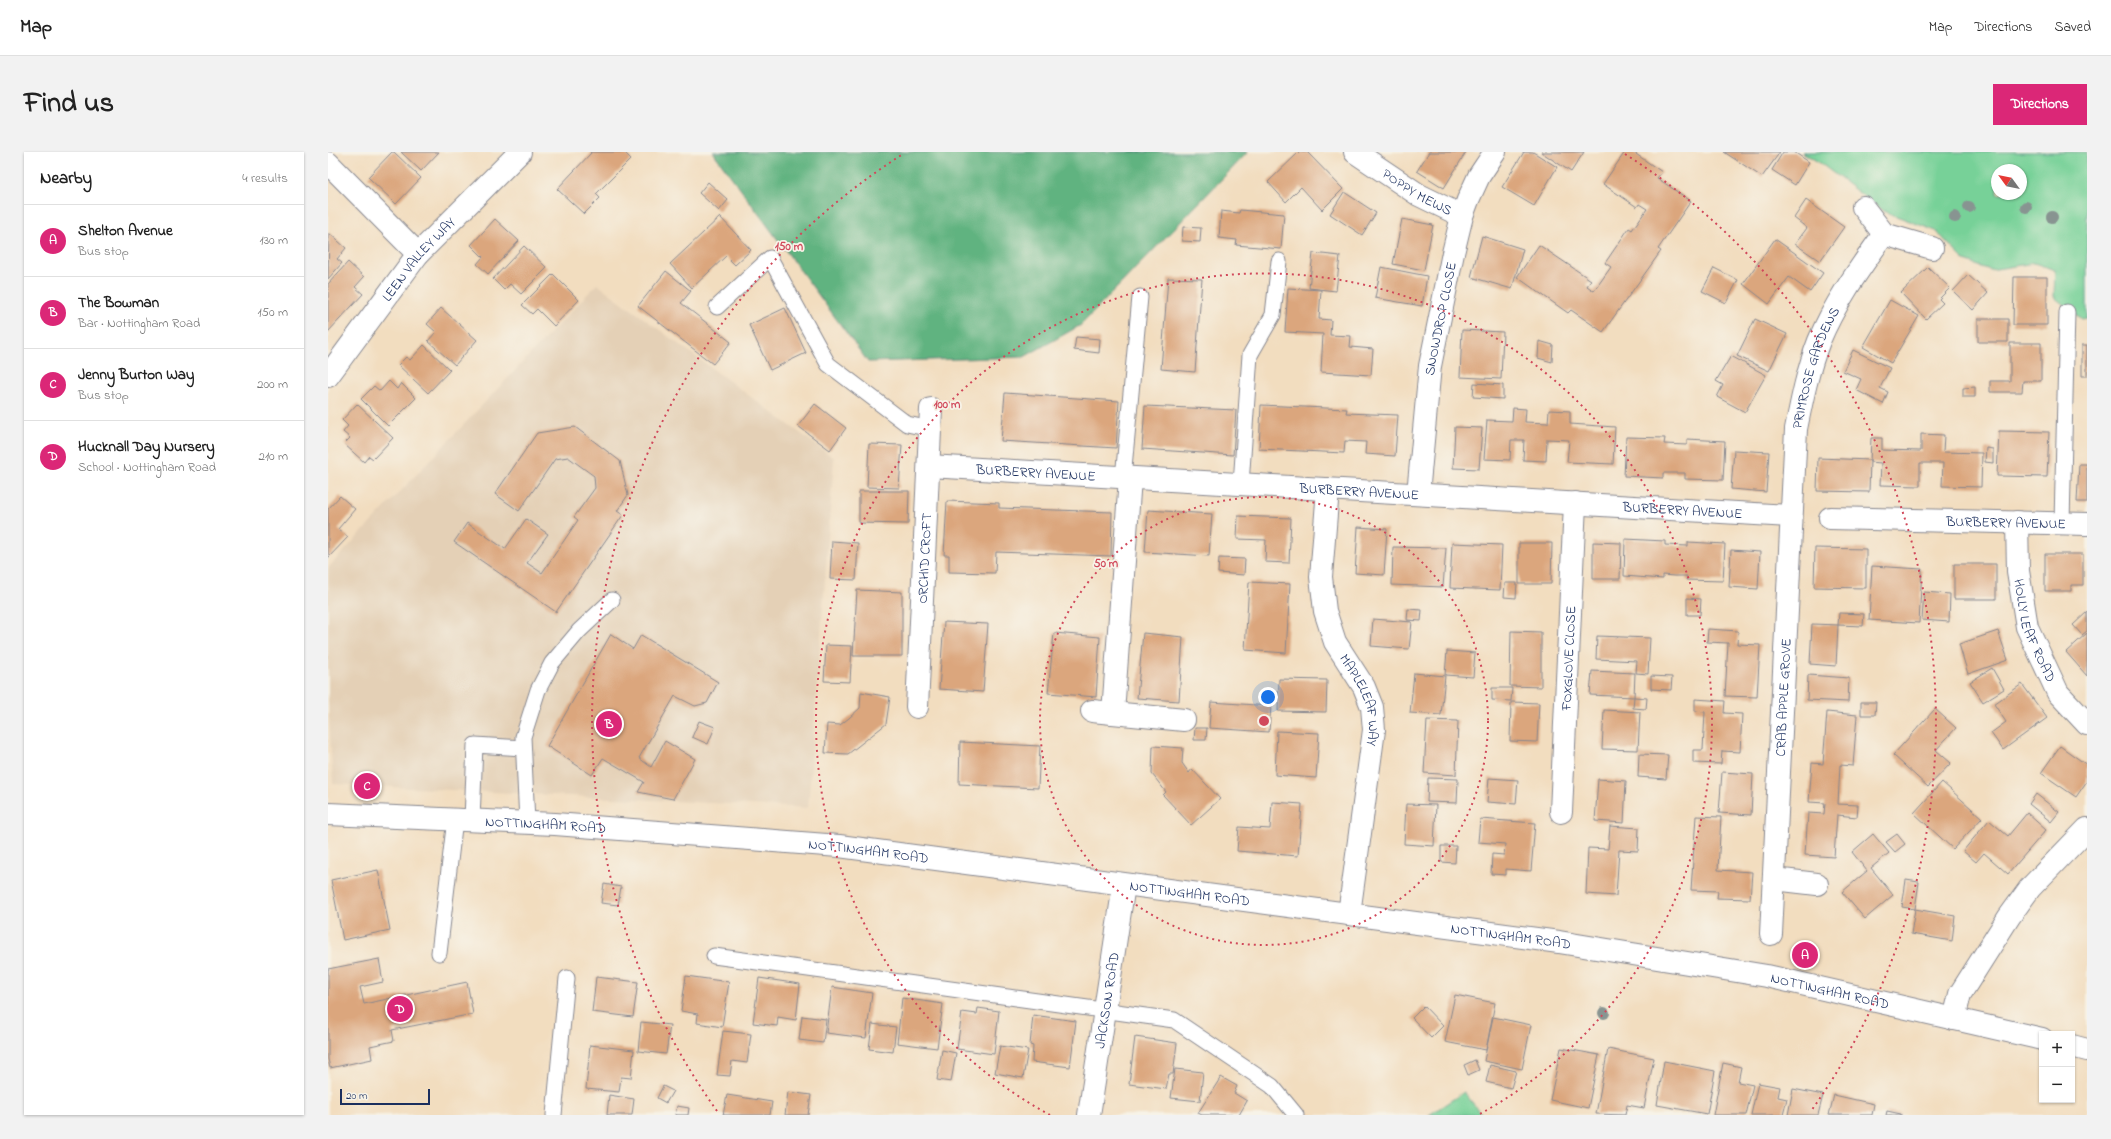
<!DOCTYPE html>
<meta charset="utf-8">
<style>
:root{--surface:#fff;--page:#f2f2f2;--text:#222;--muted:#767676;--line:#e0e0e0;--accent:#db2777}
body{margin:0;font-family:"Indie Flower",sans-serif;background:var(--page);color:var(--text)}
.controls{position:absolute;right:12px;bottom:12px;display:grid;overflow:hidden;border-radius:0px;box-shadow:0 1px 3px #0004}
.controls button{width:36px;height:36px;display:grid;place-items:center;padding:0;border:0;border-bottom:1px solid var(--line);background:var(--surface);color:var(--text);font:20px sans-serif}
.compass{position:absolute;left:1663px;top:12px;width:36px;height:36px;border-radius:50%;background:var(--surface);box-shadow:0 1px 3px #0004;rotate:303deg}
.scale{position:absolute;left:12px;bottom:10px;width:90px;box-sizing:border-box;padding-left:4px;border:2px solid #1b2f5e;border-top:0;font-size:11px;line-height:14px;white-space:nowrap;color:#1b2f5e;-webkit-text-stroke:3px #f7f3e8;paint-order:stroke}
.you{position:absolute;left:940px;top:545px;width:14px;height:14px;margin:-10px;border:3px solid #fff;border-radius:50%;background:#1a73e8;box-shadow:0 0 0 6px #1a73e833}
.badge{display:grid;place-items:center;width:26px;height:26px;border-radius:50%;background:var(--accent);color:#fff;font-size:13px;font-weight:700}
.pin{position:absolute;translate:-50% -50%;border:2px solid #fff;box-shadow:0 1px 4px #0006}
.list{margin:0;padding:0;list-style:none}
h2{display:flex;justify-content:space-between;align-items:center;height:52px;margin:0;padding:0 16px;font-size:17px}
h2 small{font-size:13px;font-weight:400;color:var(--muted)}
.list li{display:grid;grid-template-columns:26px 1fr auto;gap:12px;align-items:center;box-sizing:border-box;height:72px;padding:0 16px;border-top:1px solid var(--line)}
.list b{display:block;font-size:15px;white-space:nowrap}
.list p{margin:0;font-size:13px;white-space:nowrap;color:var(--muted)}
.list em{font-size:13px;font-style:normal;color:var(--muted)}
.map{position:relative;flex:none;width:1759px;height:963px;overflow:hidden;border-radius:0px}
header{display:flex;align-items:center;gap:24px;box-sizing:border-box;height:56px;padding:0 20px;background:var(--surface);border-bottom:1px solid var(--line)}
header strong{font-size:19px}
nav{display:flex;gap:22px;margin-inline-start:auto;font-size:14px}
.intro{display:flex;align-items:center;justify-content:space-between;box-sizing:border-box;height:96px;padding:0 24px}
h1{margin:0;font-size:28px}
.button{padding:10px 18px;border-radius:0px;background:var(--accent);color:#fff;font-size:14px;font-weight:700}
main{display:flex;gap:24px;padding:0 24px}
aside{flex:1;background:var(--surface);border-radius:0px;box-shadow:0 1px 3px #0004}
.map>svg:first-child{display:block}
.built{fill:#e4d0b6}
.green{fill:#77d198;stroke:#49807b;fill-rule:evenodd}
.forest{fill:#61b380;stroke:#3e716f}
.building{fill:#dba67d}
.lines{fill:none;stroke-linecap:round;stroke-linejoin:round}
.service-casing{stroke:#86868e;stroke-width:17}
.minor-casing{stroke:#86868e;stroke-width:24}
.tertiary-casing{stroke:#86868e;stroke-width:24}
.service{stroke:#fff;stroke-width:15}
.minor{stroke:#fff;stroke-width:22}
.tertiary{stroke:#fff;stroke-width:22}
.tree{fill:#889491}
.ring{fill:none;stroke:#d1495b;stroke-width:2;stroke-dasharray:2 4}
.labels{text-anchor:middle;stroke-width:3.5;stroke-linejoin:round;paint-order:stroke}
.street-label{font-size:14px;fill:#1b2f5e;stroke:#f7f3e8}
.centre{fill:#d1495b;stroke:#f7f3e8;stroke-width:2}
.ring-label{font-size:12px;text-anchor:middle;font-weight:bold;fill:#d1495b;stroke:#f7f3e8;stroke-width:3.5;stroke-linejoin:round;paint-order:stroke}
</style>
<header>
<strong>Map</strong>
<nav><a>Map</a><a>Directions</a><a>Saved</a></nav>
</header>
<div class="intro"><h1>Find us</h1><a class="button">Directions</a></div>
<main>
<aside>
<h2>Nearby<small>4 results</small></h2>
<ul class="list">
<li><span class="badge">A</span><div><b>Shelton Avenue</b><p>Bus stop</p></div><em>130 m</em></li>
<li><span class="badge">B</span><div><b>The Bowman</b><p>Bar · Nottingham Road</p></div><em>150 m</em></li>
<li><span class="badge">C</span><div><b>Jenny Burton Way</b><p>Bus stop</p></div><em>200 m</em></li>
<li><span class="badge">D</span><div><b>Hucknall Day Nursery</b><p>School · Nottingham Road</p></div><em>210 m</em></li>
</ul>
</aside>
<div class="map">
<svg width="1759" height="963" viewBox="0 0 1759 963">
<rect width="100%" height="100%" fill="#f7f3e8"/>
<filter id="ink" filterUnits="userSpaceOnUse"><feTurbulence type="fractalNoise" baseFrequency=".025" numOctaves="2"/><feDisplacementMap in="SourceGraphic" scale="8" xChannelSelector="R" yChannelSelector="G"/><feConvolveMatrix kernelMatrix="1 2 1 2 8 2 1 2 1" color-interpolation-filters="sRGB"/></filter>
<filter id="wash" filterUnits="userSpaceOnUse"><feTurbulence type="fractalNoise" baseFrequency=".012" numOctaves="4" result="noise"/><feDisplacementMap in="SourceGraphic" scale="16" xChannelSelector="R" yChannelSelector="G"/><feGaussianBlur stdDeviation="0.9" result="paint"/><feColorMatrix in="noise" values="0 0 0 0 0 0 0 0 0 0 0 0 0 0 0 0 0 1.4 0 .05"/><feComposite in="paint" operator="in"/></filter>
<g filter="url(#wash)">
<rect width="100%" height="100%" fill="#f2ddbf"/>
<path class="built" d="M269 132 506 306 480 656 5 632 0 548V416Z"/>
<path class="green" d="M1474 0H1759V166L1754 167 1726 145 1727 118 1706 111 1662 118 1637 109 1608 79 1555 59 1492 11ZM1669 18H1693V42H1669Z
M1136 940 1154 963H1101Z"/>
<path class="forest" d="M385 0H920L753 173 696 205 540 210Z"/>
<g id="blocks">
<path class="building" d="M64 0H66L93 26 68 52 40 25Z
M73 0H111L93 19Z
M262 0H296L303 7 268 42 272 46 256 62 229 37 263 1Z
M971 0H979L1015 37 994 58 973 35 958 50 940 30Z
M1101 0H1138L1116 36 1089 19Z
M1196 0H1205L1229 15 1206 54 1174 35Z
M1213 0H1256L1243 20Z
M1297 0H1305L1334 20 1329 26 1363 49 1330 97 1333 99 1275 180 1243 158 1240 161 1189 125 1211 93 1263 128 1259 134 1266 139 1283 115 1277 111 1301 76 1304 78 1319 57 1311 52 1309 55 1275 32Z
M1396 0H1452L1434 25Z
M1455 0H1466L1481 10 1467 33 1444 18Z
M380 30 400 48 391 59 371 41Z
M1016 40 1048 61 1034 83 1002 62Z
M1478 48 1516 75 1492 109 1467 92 1479 76 1466 66Z
M912 58 956 62 953 97 908 93 909 88 891 86 893 59 911 61Z
M392 65 423 98 407 113 398 104 364 136 342 112Z
M167 67 191 89 160 122 149 112 155 105 143 93Z
M1074 67 1105 73 1096 118 1065 112Z
M855 75 873 76 872 90 854 89Z
M1 81 18 96 9 107 14 111 0 127Z
M1154 84 1195 97 1184 137 1143 125Z
M1447 87 1495 121 1482 140 1461 125 1441 152 1415 132Z
M196 94 219 116 193 142 182 132 176 138 165 127Z
M985 101 1012 104 1008 139 981 136Z
M20 110 36 125 27 135 35 142 0 180V132Z
M1053 115 1099 124 1094 154 1047 146Z
M1600 115 1622 136 1611 147 1615 151 1598 167 1573 141Z
M1386 116 1410 128 1398 151 1374 139Z
M338 119 363 139 353 151 403 190 385 212 310 154Z
M225 122 251 148 226 174 209 157 204 162 194 153Z
M1640 123 1660 141 1645 158 1625 139Z
M1686 125H1719V173H1685Z
M840 126 874 127 867 220 833 217Z
M960 136 993 138 991 167 1003 168 1002 183 1023 184 1022 195 1045 197 1043 223 993 220 995 182 957 180Z
M1562 148 1591 164 1563 211 1535 195Z
M113 156 149 188 127 213 100 189 108 180 99 172Z
M457 156 478 201 442 218 421 173Z
M1427 167 1459 182 1441 219 1409 204Z
M1650 167H1680V190H1650Z
M1134 178 1175 180 1173 227 1132 225Z
M748 185 772 187 771 201 746 198Z
M1211 189 1225 193 1224 210 1210 206Z
M1682 191H1713V229H1695L1694 240H1662V229H1682Z
M96 193 122 218 100 241 70 213 78 205 82 208Z
M1754 193H1759V224H1754Z
M1525 198 1562 216 1552 236 1560 240 1555 252 1528 238 1533 227 1515 219Z
M1403 204 1438 223 1417 260 1389 245 1395 233 1388 229Z
M61 229 69 237 73 231 88 246 60 274 33 247 46 234 52 239Z
M1146 231 1175 233V247L1145 245Z
M1647 235V245H1635V236Z
M677 241 791 249 788 296 673 289Z
M29 252 65 286 45 307 41 304 36 310 16 292 22 286 15 280 20 274 14 268Z
M487 252 518 276 502 298 470 274Z
M933 253 1019 257 1018 261 1070 263 1067 304 1037 302 1038 290 1017 289 1016 301 931 297Z
M817 254 908 258 905 303 814 297Z
M1185 256 1198 257 1197 270 1220 271 1221 258 1242 259V272L1287 275 1285 312 1239 310 1241 288 1219 287 1218 309 1195 308 1196 288H1183L1182 308 1156 307 1159 268 1184 269Z
M247 275 292 309 300 343 289 359 295 363 228 460 126 390 139 371 177 397 198 367 220 382 199 411 214 421 250 368 246 365 267 336 266 324 240 305 227 307 191 359 167 342 209 281Z
M1127 275 1154 276 1151 317 1125 316Z
M1671 279 1721 280 1719 325 1669 324Z
M1593 282 1616 283 1615 300 1654 301 1653 335 1614 334 1615 311H1592V334L1552 333 1553 311 1542 310 1543 286H1554V298L1593 299Z
M1298 285 1337 286 1336 292 1359 293V287L1397 289 1395 328 1357 327V321H1335V326L1296 324Z
M541 292 574 293 571 336 539 335Z
M1658 296 1665 297V311L1657 310Z
M1406 298 1441 300 1438 340 1403 337Z
M1490 306 1542 308 1541 340 1489 339Z
M1751 312H1759V350H1749Z
M531 339H581L580 372 531 371Z
M12 344 27 357 10 377 20 385 0 406V357Z
M619 349 671 351V356L784 360 783 404 668 400 667 421 621 420V403H616Z
M820 358 884 362 881 404 817 400Z
M910 364 963 366 961 411 937 410 938 388 909 387Z
M1030 375 1059 377 1056 423 1027 421Z
M1297 387 1337 389V393L1360 394V390L1397 392 1395 429 1358 428 1359 424H1346L1335 423V427L1296 424Z
M504 389 530 391 528 428 502 427Z
M1265 390 1293 391 1292 427H1265Z
M1124 391 1174 393 1172 438 1122 436Z
M1191 391H1224L1223 432H1191Z
M1065 395 1118 396 1115 435 1064 433Z
M1487 396 1538 397V436L1486 435Z
M1403 398 1432 400 1430 437 1401 435Z
M1717 402H1755V433H1743V439H1717Z
M891 406 917 407 916 423 890 421Z
M1626 412H1668V447H1626Z
M1544 414 1594 417 1591 471 1541 468Z
M921 430 962 432 958 501 917 498Z
M1177 431H1189L1188 446 1176 445Z
M529 438 574 440V504H525Z
M1596 440 1622 442 1621 470 1594 468Z
M1359 446 1373 447 1372 463H1359Z
M1080 457 1094 458 1093 469 1079 468Z
M1759 460V479L1754 483 1745 473Z
M1511 461 1536 462 1535 474 1510 473Z
M1045 467 1084 470 1081 497 1043 494Z
M616 470 660 472 655 540 611 537Z
M1484 472 1510 473 1508 514 1482 512Z
M1380 477 1410 479 1409 492 1432 493 1429 545 1397 544 1400 491 1379 490Z
M1183 479 1213 480V535L1182 534Z
M1670 479 1680 508 1640 522 1631 492Z
M726 481 772 485 768 545 720 541Z
M815 481 855 485 851 549 809 546Z
M1759 481V524L1738 500Z
M283 482 305 497 313 483 390 530 379 551 367 554 347 544 311 606 323 615 337 589 367 607 345 647 310 640 316 630 275 606 264 623 219 594Z
M1269 484 1322 486 1320 522 1308 521 1309 509 1268 507Z
M498 493 524 494 522 530 496 529Z
M1119 499 1147 501 1145 525 1117 523Z
M1664 516 1676 537 1655 550 1642 530Z
M1264 519 1307 521 1306 545 1262 543Z
M1086 521 1117 524 1113 563 1082 561Z
M1480 523 1521 526 1520 550 1479 548Z
M1323 524 1344 525 1343 538 1323 537Z
M951 527 999 528 998 560 950 559Z
M1694 532 1719 566 1675 598 1663 581 1678 570 1666 552Z
M1164 536H1184L1183 549 1164 548Z
M533 540 562 545 558 572 520 602 497 601 499 572 512 573 521 566 532 556Z
M1306 545 1319 546 1318 557 1305 556Z
M1367 547 1397 549 1396 561 1414 562 1412 600 1394 599 1393 612 1365 611V598H1375L1377 560 1367 559Z
M883 550 943 554 941 580 881 576Z
M1183 550 1211 551 1209 590 1182 589Z
M1533 550H1548L1547 563H1533Z
M1607 557 1628 576 1608 598 1623 611 1600 635 1565 603Z
M1276 558 1312 560 1310 598 1274 597Z
M1499 560 1529 563 1525 614 1512 613 1510 652 1530 653 1529 665 1509 663 1506 705 1477 703 1480 661 1496 662 1497 651 1481 650 1484 611 1495 612Z
M1099 568 1130 569 1128 623 1096 621Z
M371 569 387 575 380 592 364 585Z
M867 576H879L878 588H866Z
M949 579 991 581 988 626 947 623Z
M632 590 712 594 710 636 631 632Z
M825 594 855 596 854 611 861 621 864 617 892 647 863 673 835 643 838 640 824 622Z
M1732 594 1759 613V629L1748 645 1713 621Z
M1311 602 1340 603 1338 627 1310 625Z
M1394 620 1425 622 1423 663 1391 661Z
M1100 626 1130 627 1129 651 1099 650Z
M1161 626 1190 628 1188 652 1159 650Z
M1270 627 1298 629 1296 671 1267 669Z
M1614 630 1654 666 1625 697 1586 661Z
M1708 642 1731 660 1723 670 1701 652Z
M944 650 974 652 970 704 909 699 911 675 942 677Z
M1078 652 1108 653 1106 694 1076 692Z
M1699 661 1718 678 1680 722 1656 701 1648 710 1635 699 1661 668 1680 684Z
M1368 664 1393 665 1390 718 1424 720 1422 747 1389 746 1390 739 1363 738Z
M1152 667 1207 671 1203 719 1178 717V723L1163 722 1164 702 1176 703 1177 692 1150 690Z
M1282 674 1311 676 1310 699 1291 698 1288 744 1258 742 1260 696 1280 697Z
M1545 682 1561 701 1543 716 1565 743 1537 767 1514 740 1539 719 1524 700Z
M1569 682 1577 692 1567 700 1558 690Z
M1113 694H1128L1127 711 1113 710Z
M50 718 62 778 15 788 3 728Z
M1578 728 1591 730 1587 757 1574 755Z
M276 732 293 735 290 753 273 751Z
M1587 757 1627 764 1624 789 1583 782Z
M51 807 55 830 32 835 36 852 139 830 145 862 64 878 66 889 42 894 44 907 2 916 0 907V817Z
M358 824 401 830 394 875 369 871 370 862 353 859Z
M268 825 310 830 305 865 264 860Z
M431 826 472 832 468 868 450 865 449 874 425 871Z
M504 835 544 841 538 886 498 881Z
M1127 843 1167 851 1158 898 1117 890Z
M574 846 615 852 609 896 569 891Z
M1096 854 1115 874 1103 886 1084 866Z
M650 856 671 859 666 902 629 897 634 860 649 862Z
M705 863 748 869 742 915 704 910 705 894 702 893Z
M474 864 498 867 495 891 471 888Z
M1165 865 1203 873 1194 917 1156 909Z
M313 870 342 873 338 902 310 899Z
M544 872 568 875 565 900 541 897Z
M395 879 423 882 419 911 404 909 402 924 389 923Z
M807 885 849 891 845 922H841L838 937 801 932Z
M262 893 306 898 303 926 293 925 291 940 258 937Z
M672 894 700 898 695 926 667 921Z
M1233 896 1271 903 1260 956 1222 948Z
M1280 897 1326 906 1316 956 1299 953 1297 963 1268 962Z
M614 898 628 901 623 930 609 928Z
M1147 908 1151 918 1140 923 1136 913Z
M1336 909 1387 919 1379 962 1329 953Z
M1395 911 1413 915 1410 930 1425 933 1418 963H1385Z
M1162 913 1188 919 1183 936 1158 930Z
M847 917 875 920 872 949 843 946Z
M893 925 909 934 906 941 919 949 911 963H874L870 961Z
M1430 931 1452 935 1450 945 1459 947 1455 963H1423Z
M335 934 345 939 338 951 329 946Z
M1465 937 1495 943 1490 963H1460Z
M460 940 483 943 480 963H457Z
M281 943 306 947 304 963H279Z
M399 943 444 950 442 963H395Z
M1506 943 1546 952 1544 963H1501Z
M349 954 361 956 360 963H347Z
M1559 959 1573 962V963H1558Z"/>
</g>
</g>
<g filter="url(#ink)">
<use href="#blocks" fill-opacity="0" stroke="#86868e" stroke-width="1"/>
<g class="lines">
<defs>
<path id="service" d="M389 155 442 106 500 212 579 272 603 277
M795 326 812 145
M913 332 922 203 945 163 951 109
M1734 371 1739 160
M144 668 147 593 195 596
M199 670 195 585 210 538 224 511 251 479 284 448
M111 801 127 667
M386 804 846 868 944 934 968 963
M226 963 239 826"/>
<g id="minor">
<path id="s1" d="M1027 0 1091 43 1134 64"/>
<path d="M0 11 90 102"/>
<path d="M1535 55 1556 82 1604 96"/>
<path id="s2" d="M0 224 90 102 192 0"/>
<path id="s3" d="M601 314 1463 364"/>
<path id="s4" d="M1000 337 993 425 997 459 1007 490 1036 535 1044 555 1046 578 1021 762"/>
<path id="s5" d="M1090 342 1102 214 1125 101 1134 64 1140 48 1151 24 1167 0"/>
<path id="s6" d="M1502 366 1759 372"/>
<path id="s7" d="M1689 370 1690 419 1699 475 1730 541 1759 572"/>
<path id="s8" d="M589 555 603 257"/>
<path d="M764 559 856 568"/>
<path d="M785 561 802 326"/>
<path id="s9" d="M1233 660 1247 351"/>
<path d="M1446 727 1489 732"/>
<path id="s10" d="M1443 782 1468 277C1474 247 1480 217 1491 189 1507 150 1532 116 1556 82"/>
<path d="M1626 867 1632 842 1681 765 1702 736 1759 677"/>
<path id="s11" d="M761 963 796 733"/>
</g>
<g id="tertiary">
<path id="s12" d="M0 662 227 672 511 694 1231 790 1439 824 1714 887"/>
<path d="M1744 894 1759 898"/>
</g>
</defs>
<use href="#service" class="service-casing"/>
<use href="#minor" class="minor-casing"/>
<use href="#tertiary" class="tertiary-casing"/>
<use href="#service" class="service"/>
<use href="#minor" class="minor"/>
<use href="#tertiary" class="tertiary"/>
</g>
<g class="tree">
<circle cx="1641" cy="55" r="6"/>
<circle cx="1698" cy="55" r="6"/>
<circle cx="1627" cy="65" r="6"/>
<circle cx="1724" cy="65" r="6"/>
<circle cx="1276" cy="861" r="6"/>
</g>
</g>
<g class="ring">
<circle cx="936" cy="569" r="224"/>
<path d="M722 963A448 448 0 1 1 1150 963"/>
<path d="M389 959A672 672 0 0 1 575 2M1297 2A672 672 0 0 1 1483 959"/>
</g>
<g class="labels">
<g class="street-label">
<text dy="5" stroke="none"><textPath href="#s1" startOffset="74">POPPY MEWS</textPath></text>
<text dy="5" stroke="none"><textPath href="#s2" startOffset="148">LEEN VALLEY WAY</textPath></text>
<text dy="5" stroke="none"><textPath href="#s5" startOffset="177">SNOWDROP CLOSE</textPath></text>
<text dy="5" stroke="none"><textPath href="#s10" startOffset="570">PRIMROSE GARDENS</textPath></text>
<text dy="5" stroke="none"><textPath href="#s3" startOffset="107">BURBERRY AVENUE</textPath></text>
<text dy="5" stroke="none"><textPath href="#s3" startOffset="431">BURBERRY AVENUE</textPath></text>
<text dy="5" stroke="none"><textPath href="#s3" startOffset="755">BURBERRY AVENUE</textPath></text>
<text dy="5" stroke="none"><textPath href="#s6" startOffset="176">BURBERRY AVENUE</textPath></text>
<text dy="5" stroke="none"><textPath href="#s8" startOffset="149">ORCHID CROFT</textPath></text>
<text dy="5" stroke="none"><textPath href="#s7" startOffset="111">HOLLY LEAF ROAD</textPath></text>
<text dy="5" stroke="none"><textPath href="#s9" startOffset="154">FOXGLOVE CLOSE</textPath></text>
<text dy="5" stroke="none"><textPath href="#s10" startOffset="237">CRAB APPLE GROVE</textPath></text>
<text dy="5" stroke="none"><textPath href="#s4" startOffset="220">MAPLELEAF WAY</textPath></text>
<text dy="5" stroke="none"><textPath href="#s12" startOffset="218">NOTTINGHAM ROAD</textPath></text>
<text dy="5" stroke="none"><textPath href="#s12" startOffset="542">NOTTINGHAM ROAD</textPath></text>
<text dy="5" stroke="none"><textPath href="#s12" startOffset="866">NOTTINGHAM ROAD</textPath></text>
<text dy="5" stroke="none"><textPath href="#s12" startOffset="1190">NOTTINGHAM ROAD</textPath></text>
<text dy="5" stroke="none"><textPath href="#s12" startOffset="1514">NOTTINGHAM ROAD</textPath></text>
<text dy="5" stroke="none"><textPath href="#s11" startOffset="116">JACKSON ROAD</textPath></text>
</g>
</g>
<circle cx="936" cy="569" r="6" class="centre"/>
<g class="ring-label">
<text x="461" y="98">150 m</text>
<text x="619" y="256">100 m</text>
<text x="778" y="415">50 m</text>
</g>
</svg>
<div class="controls">
<button>+</button>
<button>−</button>
</div>
<svg class="compass" viewBox="-18 -18 36 36"><path d="M0-13l5 13h-10z" fill="#e53935"/><path d="M0 13l5-13h-10z" fill="#767676"/></svg>
<div class="scale">20 m</div>
<div class="you"></div>
<div class="pin badge" style="left:1477px;top:803px">A</div>
<div class="pin badge" style="left:281px;top:572px">B</div>
<div class="pin badge" style="left:39px;top:634px">C</div>
<div class="pin badge" style="left:72px;top:857px">D</div>
</div>
</main>
